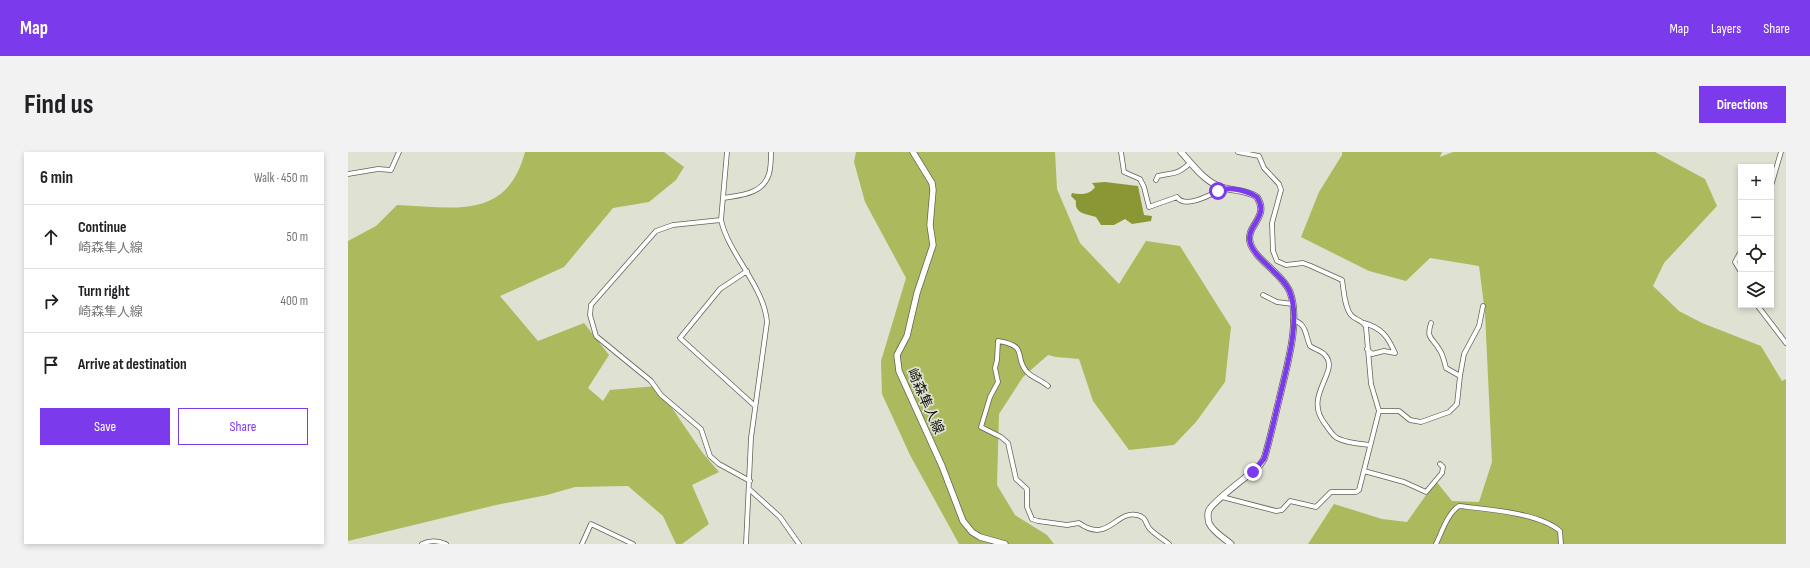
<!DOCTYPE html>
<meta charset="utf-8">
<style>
:root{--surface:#fff;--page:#f2f2f2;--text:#202124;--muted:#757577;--line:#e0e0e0;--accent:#7c3aed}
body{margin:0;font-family:"Sofia Sans Condensed","Noto Sans JP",sans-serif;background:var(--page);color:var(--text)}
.controls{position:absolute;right:12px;top:12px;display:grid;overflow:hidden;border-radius:0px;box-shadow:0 2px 6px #0003}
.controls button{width:36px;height:36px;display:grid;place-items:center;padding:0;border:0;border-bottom:1px solid var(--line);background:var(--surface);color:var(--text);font:20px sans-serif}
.stop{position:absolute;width:12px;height:12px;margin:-9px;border:3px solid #7c3aed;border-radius:50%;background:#fff}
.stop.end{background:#7c3aed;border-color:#fff;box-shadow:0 1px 4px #0008}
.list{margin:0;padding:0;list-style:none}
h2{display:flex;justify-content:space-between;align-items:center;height:52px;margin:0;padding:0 16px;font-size:17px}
h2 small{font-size:13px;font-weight:400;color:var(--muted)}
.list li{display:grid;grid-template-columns:26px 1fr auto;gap:12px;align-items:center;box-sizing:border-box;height:64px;padding:0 16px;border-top:1px solid var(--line)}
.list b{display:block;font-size:15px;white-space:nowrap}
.list p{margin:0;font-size:13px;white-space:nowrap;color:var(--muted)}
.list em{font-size:13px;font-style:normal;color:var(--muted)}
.actions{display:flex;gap:8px;padding:12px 16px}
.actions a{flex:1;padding:9px 0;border:1px solid var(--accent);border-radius:0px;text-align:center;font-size:14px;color:var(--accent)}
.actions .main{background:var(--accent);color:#fff}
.icon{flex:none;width:22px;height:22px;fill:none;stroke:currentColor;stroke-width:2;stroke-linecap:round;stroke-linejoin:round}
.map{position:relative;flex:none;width:1438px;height:392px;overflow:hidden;border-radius:0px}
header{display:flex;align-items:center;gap:24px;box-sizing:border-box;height:56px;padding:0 20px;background:var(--accent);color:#fff}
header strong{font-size:19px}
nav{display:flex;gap:22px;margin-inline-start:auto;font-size:14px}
.intro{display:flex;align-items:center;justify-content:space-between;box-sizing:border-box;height:96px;padding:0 24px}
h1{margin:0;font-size:28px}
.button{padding:10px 18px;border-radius:0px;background:var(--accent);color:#fff;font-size:14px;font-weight:700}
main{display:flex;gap:24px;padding:0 24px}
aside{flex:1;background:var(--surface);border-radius:0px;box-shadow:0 2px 6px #0003}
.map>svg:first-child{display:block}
.green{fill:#acb95c}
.water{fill:#8a9734}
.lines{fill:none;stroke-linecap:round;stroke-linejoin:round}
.street-casing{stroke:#616355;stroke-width:5.5}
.secondary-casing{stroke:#616355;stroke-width:7}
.street{stroke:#fff;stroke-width:4}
.secondary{stroke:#fff;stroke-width:5.5}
.route{stroke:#7c3aed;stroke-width:5}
.labels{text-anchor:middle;stroke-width:3.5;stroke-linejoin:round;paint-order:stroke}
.street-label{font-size:14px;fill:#12130d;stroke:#dfe2d2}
</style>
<header>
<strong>Map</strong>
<nav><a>Map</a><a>Layers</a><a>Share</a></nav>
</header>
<div class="intro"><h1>Find us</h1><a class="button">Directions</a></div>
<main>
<aside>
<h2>6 min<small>Walk · 450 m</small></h2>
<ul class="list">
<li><svg class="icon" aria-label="ahead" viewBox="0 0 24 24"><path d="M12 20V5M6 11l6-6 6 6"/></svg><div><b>Continue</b><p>崎森隼人線</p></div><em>50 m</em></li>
<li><svg class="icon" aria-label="right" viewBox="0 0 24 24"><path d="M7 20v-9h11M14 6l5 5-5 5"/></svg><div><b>Turn right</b><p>崎森隼人線</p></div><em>400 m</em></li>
<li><svg class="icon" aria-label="arrive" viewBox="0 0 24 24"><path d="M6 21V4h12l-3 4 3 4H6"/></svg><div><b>Arrive at destination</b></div></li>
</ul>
<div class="actions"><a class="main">Save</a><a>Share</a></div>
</aside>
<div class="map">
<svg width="1438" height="392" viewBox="0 0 1438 392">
<rect width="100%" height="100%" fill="#dfe2d2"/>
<path class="green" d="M177 0H316L336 15 328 28 301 50 265 56 216 115 152 144 190 189 236 171 261 203 240 236 255 249 262 238 309 234 354 300 371 320 344 333 361 372 334 392H328L315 364 280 334 227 335 199 343 148 353 0 389V89L28 74 49 53C105 55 159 69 177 0Z
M508 0H707L709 37 732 91 771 132 798 89 832 94 883 175 877 230 848 270 826 293 781 298 745 249 731 207 708 205 700 203 675 225 651 262 649 333 667 363 699 383 706 392H611L562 303 534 242 533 209 558 126 517 50 506 10Z
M994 0H1094L1092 5 1105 0H1307L1357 27 1369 54 1316 111 1305 134 1331 159 1354 171 1413 194 1434 229 1438 227V392H960L986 352 1034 367 1059 370 1088 329 1104 349 1131 350 1144 310 1137 161 1131 114 1082 106 1058 129 1021 119 953 85 971 40 994 3Z"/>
<path class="water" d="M757 30 790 34 796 63 804 64 803 69 784 72 777 67 766 73H753L748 65C739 62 726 62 728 49L723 44 724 41C732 43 742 43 747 35L744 31Z"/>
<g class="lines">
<defs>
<path id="street" d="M379 0 373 68C381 103 416 134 419 170L403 286 398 392
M773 0 776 20 792 27 796 35 801 55 829 45C837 58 866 41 876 36
M0 22 30 17 43 18 51 0
M808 28 810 24C826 20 828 24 842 11
M1423 34 1433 0
M376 46C393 43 415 42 421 22 423 15 423 7 423 0
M373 68 325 73 308 79 243 153 242 163 248 184 303 229 313 243 353 277 362 304 371 312 402 329
M1393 99 1387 110 1393 120
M399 119 372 137 332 186 407 254
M915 143 929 150 945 152
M1409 153 1438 191
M945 168C959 172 957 183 962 194 966 197 974 199 977 203 993 220 954 243 977 272 981 277 984 283 989 286 998 291 1012 292 1022 293
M1016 171C1034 176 1040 185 1047 201
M1019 197 1024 202 1036 199 1047 201
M1112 224 1116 202 1131 174 1135 154
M700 234C693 228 685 226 679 220 665 205 682 194 650 189L649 208 647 216 650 230 642 245 633 275 653 285 660 291 668 327 679 337V355L684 367 690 369 719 373 731 371C760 392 768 358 789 363 798 365 797 370 801 376 806 382 815 387 821 392
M1031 259H1051L1062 268 1073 270 1101 260 1109 252 1112 224 1098 216C1096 209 1095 202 1091 197 1084 185 1078 187 1083 171
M1016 319 1056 330 1078 340 1094 321 1095 315 1092 312
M401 337 432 365 451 392
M874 345 928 359 934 358 942 349 968 355 983 340H1008L1011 338 1031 259 1023 232 1018 175C1015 168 1007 168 1003 163 996 154 996 138 994 128L963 114 955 111 938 113 929 109 925 99 924 71 933 38 931 32 916 16 911 4 890 0
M74 392C82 388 89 388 98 392
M234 392 243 372 285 392
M1088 392C1094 380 1099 362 1111 354 1138 357 1192 361 1212 379L1213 392"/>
<path id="secondary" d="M565 0 584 31 585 38 582 73 585 93 569 141 559 184 549 203 551 219 594 314 615 369 624 380 632 385 657 392
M833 0C845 13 857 31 876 36 887 39 899 38 909 45 922 65 898 73 902 90 906 107 935 122 942 140 953 170 938 217 931 248 926 268 922 288 916 307L912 313C902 323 866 348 861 358 859 362 860 367 861 371 865 380 876 386 883 392"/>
</defs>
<use href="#street" class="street-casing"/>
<use href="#secondary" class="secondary-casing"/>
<use href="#street" class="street"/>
<use href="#secondary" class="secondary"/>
</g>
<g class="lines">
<path class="route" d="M870 39C881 34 898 38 909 45 922 65 898 73 902 90 906 107 935 122 942 140 953 170 938 217 931 248 926 268 922 288 916 307L905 320"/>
</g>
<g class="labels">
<g class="street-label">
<text transform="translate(578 249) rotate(66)" y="5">崎森隼人線</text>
</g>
</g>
</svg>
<div class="controls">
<button>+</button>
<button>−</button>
<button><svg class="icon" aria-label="locate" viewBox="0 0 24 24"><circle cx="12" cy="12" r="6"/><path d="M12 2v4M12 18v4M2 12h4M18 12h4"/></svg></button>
<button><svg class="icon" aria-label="layers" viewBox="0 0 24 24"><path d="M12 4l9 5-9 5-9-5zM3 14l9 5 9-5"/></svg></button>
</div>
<div class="stop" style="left:870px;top:39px"></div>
<div class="stop end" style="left:905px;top:320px"></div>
</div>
</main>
